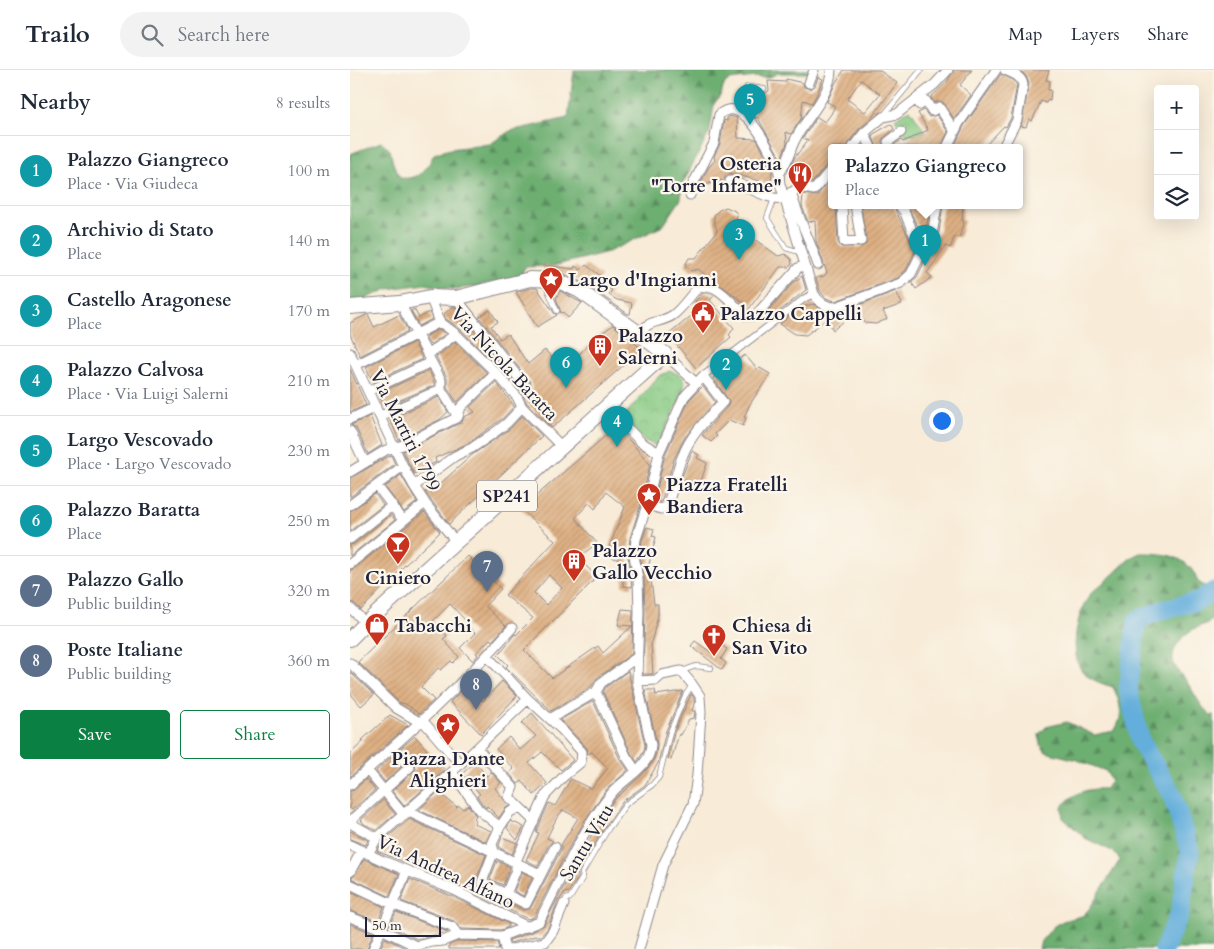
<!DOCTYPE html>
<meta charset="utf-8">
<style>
:root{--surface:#fff;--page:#f2f2f3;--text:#1f2937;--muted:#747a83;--line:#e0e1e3;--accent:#0b8043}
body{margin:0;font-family:Cardo,serif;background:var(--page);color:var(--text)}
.controls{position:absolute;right:15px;top:15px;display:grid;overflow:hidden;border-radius:5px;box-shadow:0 5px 20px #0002}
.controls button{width:45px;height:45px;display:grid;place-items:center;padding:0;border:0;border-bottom:1px solid var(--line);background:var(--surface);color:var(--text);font:25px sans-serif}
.scale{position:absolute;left:15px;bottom:12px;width:76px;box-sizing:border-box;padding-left:5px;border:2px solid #22223b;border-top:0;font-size:14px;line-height:18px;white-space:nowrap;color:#22223b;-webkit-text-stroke:4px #fbf7ec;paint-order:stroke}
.you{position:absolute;left:591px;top:350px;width:18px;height:18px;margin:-12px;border:4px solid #fff;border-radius:50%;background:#1a73e8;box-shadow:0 0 0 8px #1a73e833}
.badge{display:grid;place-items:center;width:32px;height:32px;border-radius:50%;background:var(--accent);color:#fff;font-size:16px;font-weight:700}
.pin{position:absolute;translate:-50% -41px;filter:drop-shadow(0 1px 2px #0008)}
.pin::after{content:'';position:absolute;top:26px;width:18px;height:15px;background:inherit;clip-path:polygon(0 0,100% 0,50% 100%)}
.popup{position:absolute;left:478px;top:74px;width:195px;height:65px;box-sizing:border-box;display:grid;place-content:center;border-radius:5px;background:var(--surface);filter:drop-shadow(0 1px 4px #0005);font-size:16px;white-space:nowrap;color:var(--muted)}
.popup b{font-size:19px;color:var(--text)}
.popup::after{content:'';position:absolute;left:50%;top:100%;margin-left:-10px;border:10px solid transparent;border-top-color:var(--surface)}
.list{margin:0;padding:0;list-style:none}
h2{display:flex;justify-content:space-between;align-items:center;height:65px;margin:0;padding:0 20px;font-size:21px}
h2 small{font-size:16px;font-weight:400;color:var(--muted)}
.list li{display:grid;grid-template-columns:32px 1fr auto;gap:15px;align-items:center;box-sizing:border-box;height:70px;padding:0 20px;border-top:1px solid var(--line)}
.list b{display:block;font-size:19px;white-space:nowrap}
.list p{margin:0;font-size:16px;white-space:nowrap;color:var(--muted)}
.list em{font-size:16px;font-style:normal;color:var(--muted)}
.actions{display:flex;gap:10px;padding:15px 20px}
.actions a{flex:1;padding:11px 0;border:1px solid var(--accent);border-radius:5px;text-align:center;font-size:18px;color:var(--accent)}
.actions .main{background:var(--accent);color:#fff}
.icon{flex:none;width:28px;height:28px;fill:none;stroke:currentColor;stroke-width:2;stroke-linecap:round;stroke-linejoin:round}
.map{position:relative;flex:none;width:864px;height:879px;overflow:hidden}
header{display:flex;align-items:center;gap:30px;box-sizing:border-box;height:70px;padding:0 25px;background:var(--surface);border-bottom:1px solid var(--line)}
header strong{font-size:24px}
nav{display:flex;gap:28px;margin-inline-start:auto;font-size:18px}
.search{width:350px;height:45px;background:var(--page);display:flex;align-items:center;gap:12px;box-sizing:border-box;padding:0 18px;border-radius:28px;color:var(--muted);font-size:19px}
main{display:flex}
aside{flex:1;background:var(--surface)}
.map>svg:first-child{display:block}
.forest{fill:url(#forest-firs);stroke:#486856}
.park{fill:url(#park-crowns);stroke:#54765f}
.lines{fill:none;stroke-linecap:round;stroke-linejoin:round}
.river{stroke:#63aedb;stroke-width:19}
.building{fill:url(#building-hatch);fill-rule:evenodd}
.service-casing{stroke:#8d8689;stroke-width:6}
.pedestrian-casing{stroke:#8d8689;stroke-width:8}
.minor-casing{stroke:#8d8689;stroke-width:11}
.primary-casing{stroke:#8d8689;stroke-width:16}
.service{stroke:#fff;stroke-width:4.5}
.pedestrian{stroke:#fff;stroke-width:6}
.minor{stroke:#fff;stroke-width:9}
.primary{stroke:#fff;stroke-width:14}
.labels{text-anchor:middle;stroke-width:4.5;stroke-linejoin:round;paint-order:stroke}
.shield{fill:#fbf7ec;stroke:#636270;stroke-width:1}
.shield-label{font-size:18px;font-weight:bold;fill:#22223b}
.poi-label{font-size:19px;font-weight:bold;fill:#22223b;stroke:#fbf7ec;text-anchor:start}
.street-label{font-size:19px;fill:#22223b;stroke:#fbf7ec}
</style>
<header>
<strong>Trailo</strong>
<div class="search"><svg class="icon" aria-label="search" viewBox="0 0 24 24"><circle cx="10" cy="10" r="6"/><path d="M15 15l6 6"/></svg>Search here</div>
<nav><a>Map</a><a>Layers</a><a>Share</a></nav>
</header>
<main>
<aside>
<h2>Nearby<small>8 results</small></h2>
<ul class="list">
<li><span class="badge" style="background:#0f9aa8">1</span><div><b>Palazzo Giangreco</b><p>Place · Via Giudeca</p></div><em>100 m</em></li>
<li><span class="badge" style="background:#0f9aa8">2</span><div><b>Archivio di Stato</b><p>Place</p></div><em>140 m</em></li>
<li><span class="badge" style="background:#0f9aa8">3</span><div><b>Castello Aragonese</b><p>Place</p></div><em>170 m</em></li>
<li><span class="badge" style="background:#0f9aa8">4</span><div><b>Palazzo Calvosa</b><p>Place · Via Luigi Salerni</p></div><em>210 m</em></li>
<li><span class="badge" style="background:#0f9aa8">5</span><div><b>Largo Vescovado</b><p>Place · Largo Vescovado</p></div><em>230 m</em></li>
<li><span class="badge" style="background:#0f9aa8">6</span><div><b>Palazzo Baratta</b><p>Place</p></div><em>250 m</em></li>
<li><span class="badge" style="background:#5c6f8a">7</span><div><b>Palazzo Gallo</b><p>Public building</p></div><em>320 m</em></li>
<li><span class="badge" style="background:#5c6f8a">8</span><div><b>Poste Italiane</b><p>Public building</p></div><em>360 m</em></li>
</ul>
<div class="actions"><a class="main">Save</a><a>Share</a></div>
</aside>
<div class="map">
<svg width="864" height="879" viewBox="0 0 864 879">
<defs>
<pattern id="forest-firs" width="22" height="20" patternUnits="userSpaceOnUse" patternTransform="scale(1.25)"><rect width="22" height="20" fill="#6dae71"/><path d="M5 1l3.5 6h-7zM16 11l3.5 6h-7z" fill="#598d5e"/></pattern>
<pattern id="park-crowns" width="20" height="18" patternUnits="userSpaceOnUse" patternTransform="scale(1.25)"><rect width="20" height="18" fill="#87ca83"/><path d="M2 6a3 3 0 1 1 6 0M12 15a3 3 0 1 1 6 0" fill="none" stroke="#74ad72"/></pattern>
<pattern id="building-hatch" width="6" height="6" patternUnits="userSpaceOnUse" patternTransform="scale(1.25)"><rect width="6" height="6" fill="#deb083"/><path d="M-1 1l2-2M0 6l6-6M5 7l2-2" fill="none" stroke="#be9772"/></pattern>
</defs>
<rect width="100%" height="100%" fill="#fbf7ec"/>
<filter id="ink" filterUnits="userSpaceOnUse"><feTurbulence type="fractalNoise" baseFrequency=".02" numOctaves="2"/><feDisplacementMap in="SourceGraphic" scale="10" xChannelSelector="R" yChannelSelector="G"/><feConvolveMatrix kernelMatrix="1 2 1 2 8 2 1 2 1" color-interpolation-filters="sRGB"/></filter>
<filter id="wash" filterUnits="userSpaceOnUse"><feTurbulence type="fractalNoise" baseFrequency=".0096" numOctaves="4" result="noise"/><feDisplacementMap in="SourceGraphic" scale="20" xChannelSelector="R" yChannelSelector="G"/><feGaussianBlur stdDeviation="1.12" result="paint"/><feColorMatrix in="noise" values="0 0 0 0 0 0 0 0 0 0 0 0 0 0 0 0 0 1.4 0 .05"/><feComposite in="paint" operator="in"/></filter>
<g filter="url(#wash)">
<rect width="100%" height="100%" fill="#f8ebd7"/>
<path class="forest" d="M224 0H462L460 3H428L418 8 406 7 379 10 375 13 370 26 364 34 360 61 332 115 331 129 313 156 258 182 203 196 175 197 171 206 123 217 102 219 75 214 38 219 12 230 0 231V84L31 72 40 80 43 93 50 108C70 110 76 100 84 84L100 79 140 74 160 61 218 48Z
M790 483C815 483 839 485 848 512L864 521V548C857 555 848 556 840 561 829 569 817 584 826 598 829 604 835 608 838 614 846 625 850 637 861 645H864V879H689L691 871 704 856 713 851 732 846 739 839 770 790 764 782 735 768 713 748 712 737C723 722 738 718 756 719L761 710 756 701 727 690 696 682 690 674 689 664 696 657 717 652 744 665 764 661C775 646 770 632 763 617 753 614 743 611 735 604 718 589 726 545 738 528 743 519 753 514 760 507 771 498 777 488 790 483Z"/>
<path class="park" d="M560 39 575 61 565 66 556 65 545 49Z
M320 301C325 303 331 304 334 309 339 319 312 364 307 376L295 371 272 348 309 306Z"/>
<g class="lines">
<path class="river" d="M814 879 830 842 840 782 822 724 791 673 778 619 787 550 812 540 848 531 864 521"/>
</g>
<g id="blocks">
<path class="building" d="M494 0H529L547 13 520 50 509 59 498 73 497 77H481V89L462 113 452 111 438 101 445 87 458 70 453 68 467 47 475 52 481 44 485 36 477 32 485 14ZM511 10 530 24 515 42 497 29Z
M604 0H622L610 15 621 25 604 49 594 33 589 31 584 33 581 27 597 12Z
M670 0H699L696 10 700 11 698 20H701L700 31 697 30 696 33 691 31 682 51 679 49 676 57 671 56 679 14 676 6Z
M651 4 663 10 667 15 661 48 656 57 654 56 634 77H604L614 56Z
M468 7 473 9 466 26 462 33 453 30 451 49 441 64 436 62 437 73 431 89 408 48 404 47 405 31 399 30 400 21 415 23 419 21 418 11 436 12V9L453 13 454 17 460 19 465 16Z
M574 40 579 47 587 45 598 62 591 77H541L551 70 553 72 578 60 568 43Z
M380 46 387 48 388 68 406 69 409 73 422 102 421 112H423L424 120 413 118 414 112 380 103 375 107 374 110 351 116 350 114 359 97 365 90 364 86 370 74 374 50 377 51V48Z
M541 54 544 59 532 69V73L535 77H527L522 65Z
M478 112H481V135H486L488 172 491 177H511L516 174 511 135H543L565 181 556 200 548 208 485 231 476 228 470 221 466 208 474 206 477 203 466 171 465 151 458 152 452 136 453 124 467 126Z
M557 135 581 136 576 158 567 155Z
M593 135H613L612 150 614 151 609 168 605 166 600 178 596 176 577 203 582 207 566 219 561 212 567 207 589 162Z
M376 137 385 141 387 144 386 156 428 186 435 184 441 189 442 194 439 197H430L398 240 393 235 394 233 375 218 364 212 348 199 341 201 335 195 339 188H346L367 161 364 150V145L369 140Z
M193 195 224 199 225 196 231 200 236 195 251 206 248 212 262 220 259 225 267 230 282 233 280 244H278L234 213 210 202 201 201 193 197Z
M452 206 456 220 417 251 412 247 444 212Z
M181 218H187L200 237V236L204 243 207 245 187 257 166 222Z
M210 221 232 233 218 248 213 242 211 243 206 228Z
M546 221 552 234 533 241 537 249 526 254 515 253 512 249 508 250 504 243 483 260 477 249 456 265 445 264 430 254 450 238 463 234 474 241 488 243Z
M353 223H357L364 226 360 230 384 258 379 265 381 267 346 298 318 265 351 238 345 231Z
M102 237H105L174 323 179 322 182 320 181 313 129 247 140 240 148 252 141 256 150 269 158 264 178 294 195 280 204 290 214 283 223 281 225 288 248 266 263 255 292 279 202 358 177 333 172 323 150 299 110 259 95 248 94 244Z
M64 239 69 248 79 242 82 249 69 256 61 241Z
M18 244 24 257 49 245 58 261 10 286 0 264V253Z
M89 259 95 264 80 275 75 267Z
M64 272 72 289 23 312 16 297Z
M105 272 137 303 107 332 97 317V307L86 287Z
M395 285 408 300 410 298 420 304 400 334 394 347 396 348 393 356 379 350 365 364 367 366 361 372 352 365 378 336 379 331 363 308Z
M0 299 16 335 0 342Z
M79 300 85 315 34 337 28 324Z
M146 312 164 336 153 348 119 373 85 388 86 392 64 404 53 381 112 352 114 347 125 342 120 337Z
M353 316 365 332 335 367 324 389 311 432 304 431 315 385 339 330Z
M89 327 98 342 89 350 49 370 40 349Z
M20 346 32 375 18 384 6 358 1 355Z
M172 346 192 366 99 454 75 422 79 420 80 423 122 385 161 358Z
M267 356 300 394 291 433 280 468 278 486 282 517 273 516 272 491 256 485 275 437 256 422 245 439 239 433 225 448 247 473 228 488 247 507 174 580 202 608 248 576 253 583 282 556 268 555 272 539 283 540 282 584 247 608 241 617 201 641 156 597 158 595 148 585 165 564 166 565 183 548 155 525 205 471 171 439ZM199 505 212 518 196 535 184 523Z
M342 381 349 385 347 388 357 393 350 414 331 409Z
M41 385 45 394 0 427V408Z
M51 405 67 432 54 442 35 417Z
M25 424 33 435 0 461V441Z
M74 442 90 462 55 495 11 540 4 533 0 532V500L4 499Z
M41 445 45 450 0 486V475L4 474Z
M297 457 304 459 302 466 306 467 299 494 304 534H308V545L301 573 303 604H293L295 542 294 509 290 485 292 470Z
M118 486 151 519 135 536 156 556 142 571 140 569 126 583 128 585 123 591 110 578 125 563 116 555 118 553 100 534 83 551 97 566 93 569 109 587 103 593 101 591 91 600 88 598 71 617 84 630 69 644 56 634 50 633 8 592Z
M345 571 362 583 368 573 377 579 371 589 376 593 372 600 341 576Z
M278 601 295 675 294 681 287 692 281 683 253 622 256 617Z
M0 602 24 625 11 636 0 623Z
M152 611 167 626 131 664 100 632 117 615 133 631Z
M295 620H305L306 625 333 621 316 661 308 693 295 715 273 731 255 757 227 804 228 805V808L218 823 216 822 208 831 198 858 191 866H185L160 873 159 870 181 862 194 855 228 789 255 742 266 728 290 707 302 693 306 684 307 674Z
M341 624 344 628V634L342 641H345L344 648 339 649 331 665 329 664 321 690 318 689 324 663Z
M243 631 270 689 278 700 256 720 235 750 216 783 184 847 178 849 107 814 27 781 30 776 36 779 32 772 59 749 136 785 126 810 127 816 173 840 180 839 211 780V775L228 748 213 740 206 749 197 768 203 771 199 774 188 796 176 790 189 763 186 762 199 733 205 736 221 709 241 719 258 698 242 682 238 684 237 678 210 650Z
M182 643 223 690 211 700 192 682 179 693 197 713 184 725 172 711 168 714 159 703 164 699 146 679 159 667 170 680 186 666 172 653Z
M40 645 58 655 0 707V684L14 671 12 670Z
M65 666 95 700 54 736 42 721 66 699 65 693 51 678Z
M41 687 51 697 35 712 26 701Z
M125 692 137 706 141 702 151 713 145 718 159 736 155 739 149 748 137 736 136 738 134 736 127 726 130 724 112 704Z
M16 709 25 720 2 740 0 738V721L4 720Z
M88 722 107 737 108 735 113 739 118 735 126 746 124 748 126 750 124 754 141 761 136 772 69 740Z
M33 730 45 744 26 760 14 754 11 750Z
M161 751 174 757 167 770 157 758Z
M0 761 18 770 16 775 0 769Z
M152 767 167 773 162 784 150 778 149 775Z
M14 789 49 804 39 826 1 808 5 805Z
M147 791 160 797 153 815 140 809Z
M172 802 183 807 173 826 164 821Z
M60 809 101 826 159 854 158 857 151 860 111 859 104 851 51 831Z
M0 821 34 837 28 851 0 841Z
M46 842 98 862 67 869 40 856Z
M0 854 23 863 17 879H0Z
M35 868 55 878V879H30Z
M109 871 147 872 149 879H99V875Z"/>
</g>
</g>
<g filter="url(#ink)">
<use href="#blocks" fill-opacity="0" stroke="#8d8689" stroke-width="1"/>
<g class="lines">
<defs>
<path id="service" d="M393 43 397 17 414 19
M533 46 571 0
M424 129 417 148 436 178 450 182
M195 213 207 241
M332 601 346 596 361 598
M214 834 216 829 220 828 233 807 232 803 258 759 276 734 302 715 309 707 320 662 335 626 342 615"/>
<path id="pedestrian" d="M353 306 455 228 464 224"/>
<path id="minor" d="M459 13 464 0
M566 30 570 35 576 31 582 41 589 37 604 60
M514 63 521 77
M538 72 551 62
M503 77 514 63 533 47 547 44 585 14 598 0
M597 77 609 53 646 0
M653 77 667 50 673 15C672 6 662 3 655 0
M429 103C438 93 439 83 444 72 455 48 480 28 481 0
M380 111C395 114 420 132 433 128 438 127 444 120 449 117L464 120 478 103 481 101
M441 122C448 148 460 170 468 195
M340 125 343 114 364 73 369 45C394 21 423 85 429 102 430 106 429 110 430 114L464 224C469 233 476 237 486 237L551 213 561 204 583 159 587 135
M492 135 494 172 511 171 505 135
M549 135 554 141 568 174 573 180
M80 227 90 252 106 264 146 303 167 327 172 337 212 377
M106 228 176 317
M50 233 91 310V319L108 347
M290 264C292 261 295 257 298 255 303 251 315 251 323 245 331 239 337 230 344 222 362 203 382 235 396 246H405L448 198 454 195
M0 283 53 396 64 416 75 433 106 472
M315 284 346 313
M77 285 106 264
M6 295 90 252
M19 321 81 292
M256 336 291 372 309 383 334 327 353 306 373 332C358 348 341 364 333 385 325 402 324 421 316 437L311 439 297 435
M30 346 91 319
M0 349 26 337
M0 361 15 393
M0 402 36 380 53 375 108 347 111 337 146 303
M27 416 53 450
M64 416 105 386 122 378 144 363 157 353 172 337
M0 435 53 396
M0 469 43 435
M0 494 75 433
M0 538 16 553
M137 586 178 629 212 660 232 682 231 692 214 706 195 726 166 791V800L156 824
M0 593 46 638 71 653
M287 611 306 610 312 605 331 601 342 614 350 626 351 643 347 705 343 734 313 795 289 879
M246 622 276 686 286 701
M246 622 251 613 286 588
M200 649 246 622
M73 651 110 694
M127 678 163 717 159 727 183 750
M17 700 54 745
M102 702 129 740 150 757
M0 715C57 665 111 616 162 558
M169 738 160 742 150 757 142 774 144 781 132 812 176 834 205 777
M57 741 190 804
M0 751 60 697 42 678
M0 753 27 768
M0 775 31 790 104 820 178 857
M18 784 27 768 102 702 178 629
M0 802 12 780
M0 814 42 834 102 857 108 865
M0 847 29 858 66 876
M152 866 155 879
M23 879 57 801
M61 879 66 876 82 872 93 871 108 865 152 866 189 852C211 808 231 762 261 724 274 708 300 698 301 675L287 611 289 542 288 509 284 485 286 469 297 435 309 383
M162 879 195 872 203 861 214 834"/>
<path id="primary" d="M0 237 50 233 80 227 106 228 180 209 206 210 230 221 290 264 315 284 16 553 0 569"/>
</defs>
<use href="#service" class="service-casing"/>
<use href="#pedestrian" class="pedestrian-casing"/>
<use href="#minor" class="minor-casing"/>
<use href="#primary" class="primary-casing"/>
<use href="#service" class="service"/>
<use href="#pedestrian" class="pedestrian"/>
<use href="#minor" class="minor"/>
<use href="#primary" class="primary"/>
</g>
</g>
<defs>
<symbol id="restaurant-pin" viewBox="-11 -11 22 30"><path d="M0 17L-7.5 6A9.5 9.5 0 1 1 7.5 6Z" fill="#c8321e" stroke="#fbf7ec"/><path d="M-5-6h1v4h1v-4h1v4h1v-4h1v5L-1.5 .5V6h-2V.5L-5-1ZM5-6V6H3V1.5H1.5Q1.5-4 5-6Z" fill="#fff"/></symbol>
<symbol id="sight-pin" viewBox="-11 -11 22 30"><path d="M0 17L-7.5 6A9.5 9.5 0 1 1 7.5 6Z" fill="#c8321e" stroke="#fbf7ec"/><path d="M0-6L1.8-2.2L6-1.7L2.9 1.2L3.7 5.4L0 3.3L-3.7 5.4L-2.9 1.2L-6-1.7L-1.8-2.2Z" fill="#fff"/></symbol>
<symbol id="civic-pin" viewBox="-11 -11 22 30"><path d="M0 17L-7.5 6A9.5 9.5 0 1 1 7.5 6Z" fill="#c8321e" stroke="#fbf7ec"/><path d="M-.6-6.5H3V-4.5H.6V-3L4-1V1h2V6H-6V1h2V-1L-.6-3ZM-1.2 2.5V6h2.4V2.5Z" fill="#fff"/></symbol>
<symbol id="building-pin" viewBox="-11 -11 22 30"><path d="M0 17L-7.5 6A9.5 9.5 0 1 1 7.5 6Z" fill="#c8321e" stroke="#fbf7ec"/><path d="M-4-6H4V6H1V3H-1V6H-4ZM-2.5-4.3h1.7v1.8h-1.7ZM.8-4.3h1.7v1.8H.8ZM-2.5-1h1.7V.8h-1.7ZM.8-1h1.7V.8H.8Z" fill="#fff"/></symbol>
<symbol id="bar-pin" viewBox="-11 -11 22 30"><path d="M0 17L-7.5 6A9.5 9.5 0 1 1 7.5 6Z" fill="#c8321e" stroke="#fbf7ec"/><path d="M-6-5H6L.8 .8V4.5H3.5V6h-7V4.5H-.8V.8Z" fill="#fff"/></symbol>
<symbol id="shop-pin" viewBox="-11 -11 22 30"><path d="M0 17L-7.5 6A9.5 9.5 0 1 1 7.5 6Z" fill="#c8321e" stroke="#fbf7ec"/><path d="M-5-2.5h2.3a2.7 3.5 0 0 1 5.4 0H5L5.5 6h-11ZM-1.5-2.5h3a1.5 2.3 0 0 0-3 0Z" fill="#fff"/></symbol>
<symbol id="church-pin" viewBox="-11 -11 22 30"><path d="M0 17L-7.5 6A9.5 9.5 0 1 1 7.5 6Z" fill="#c8321e" stroke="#fbf7ec"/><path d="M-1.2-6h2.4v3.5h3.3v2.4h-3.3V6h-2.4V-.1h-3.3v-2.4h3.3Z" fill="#fff"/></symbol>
</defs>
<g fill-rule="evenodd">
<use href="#restaurant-pin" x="436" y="90" width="28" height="38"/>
<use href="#sight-pin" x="187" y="195" width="28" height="38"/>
<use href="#civic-pin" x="339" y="229" width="28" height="38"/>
<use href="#building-pin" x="236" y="262" width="28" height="38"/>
<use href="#sight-pin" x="285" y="411" width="28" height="38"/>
<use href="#bar-pin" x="34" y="460" width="28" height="38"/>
<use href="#building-pin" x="210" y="477" width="28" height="38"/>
<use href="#shop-pin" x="13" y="541" width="28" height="38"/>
<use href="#church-pin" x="350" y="552" width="28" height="38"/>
<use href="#sight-pin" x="84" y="641" width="28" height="38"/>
</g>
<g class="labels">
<rect class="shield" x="127" y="410.5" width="60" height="31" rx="4"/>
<g class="shield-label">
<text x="157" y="432">SP241</text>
</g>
<g class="poi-label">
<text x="432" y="100" text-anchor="end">Osteria<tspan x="432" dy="22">"Torre Infame"</tspan></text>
<text x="218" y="216">Largo d'Ingianni</text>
<text x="370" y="250">Palazzo Cappelli</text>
<text x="268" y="272">Palazzo<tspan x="268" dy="22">Salerni</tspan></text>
<text x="316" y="421">Piazza Fratelli<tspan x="316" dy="22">Bandiera</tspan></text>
<text x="242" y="487">Palazzo<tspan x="242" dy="22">Gallo Vecchio</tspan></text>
<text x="48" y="514" text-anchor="middle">Ciniero</text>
<text x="44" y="562">Tabacchi</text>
<text x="382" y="562">Chiesa di<tspan x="382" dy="22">San Vito</tspan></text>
<text x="98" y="695" text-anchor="middle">Piazza Dante<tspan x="98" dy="22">Alighieri</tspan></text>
</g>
<g class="street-label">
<text transform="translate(155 293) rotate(47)" y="7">Via Nicola Baratta</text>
<text transform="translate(56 360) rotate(63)" y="7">Via Martiri 1799</text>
<text transform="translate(236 772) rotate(-59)" y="7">Santu Vitu</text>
<text transform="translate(96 801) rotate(25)" y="7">Via Andrea Alfano</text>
</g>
</g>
</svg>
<div class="controls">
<button>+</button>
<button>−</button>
<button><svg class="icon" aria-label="layers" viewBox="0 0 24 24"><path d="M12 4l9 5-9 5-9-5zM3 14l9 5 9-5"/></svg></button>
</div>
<div class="scale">50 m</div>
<div class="you"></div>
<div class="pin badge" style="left:575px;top:196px;background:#0f9aa8">1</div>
<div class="popup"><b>Palazzo Giangreco</b>Place</div>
<div class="pin badge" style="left:376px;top:320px;background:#0f9aa8">2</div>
<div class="pin badge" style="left:389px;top:190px;background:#0f9aa8">3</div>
<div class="pin badge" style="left:267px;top:377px;background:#0f9aa8">4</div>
<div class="pin badge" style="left:400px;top:55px;background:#0f9aa8">5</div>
<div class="pin badge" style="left:216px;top:318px;background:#0f9aa8">6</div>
<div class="pin badge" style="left:137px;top:522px;background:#5c6f8a">7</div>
<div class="pin badge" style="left:126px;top:640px;background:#5c6f8a">8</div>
</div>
</main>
